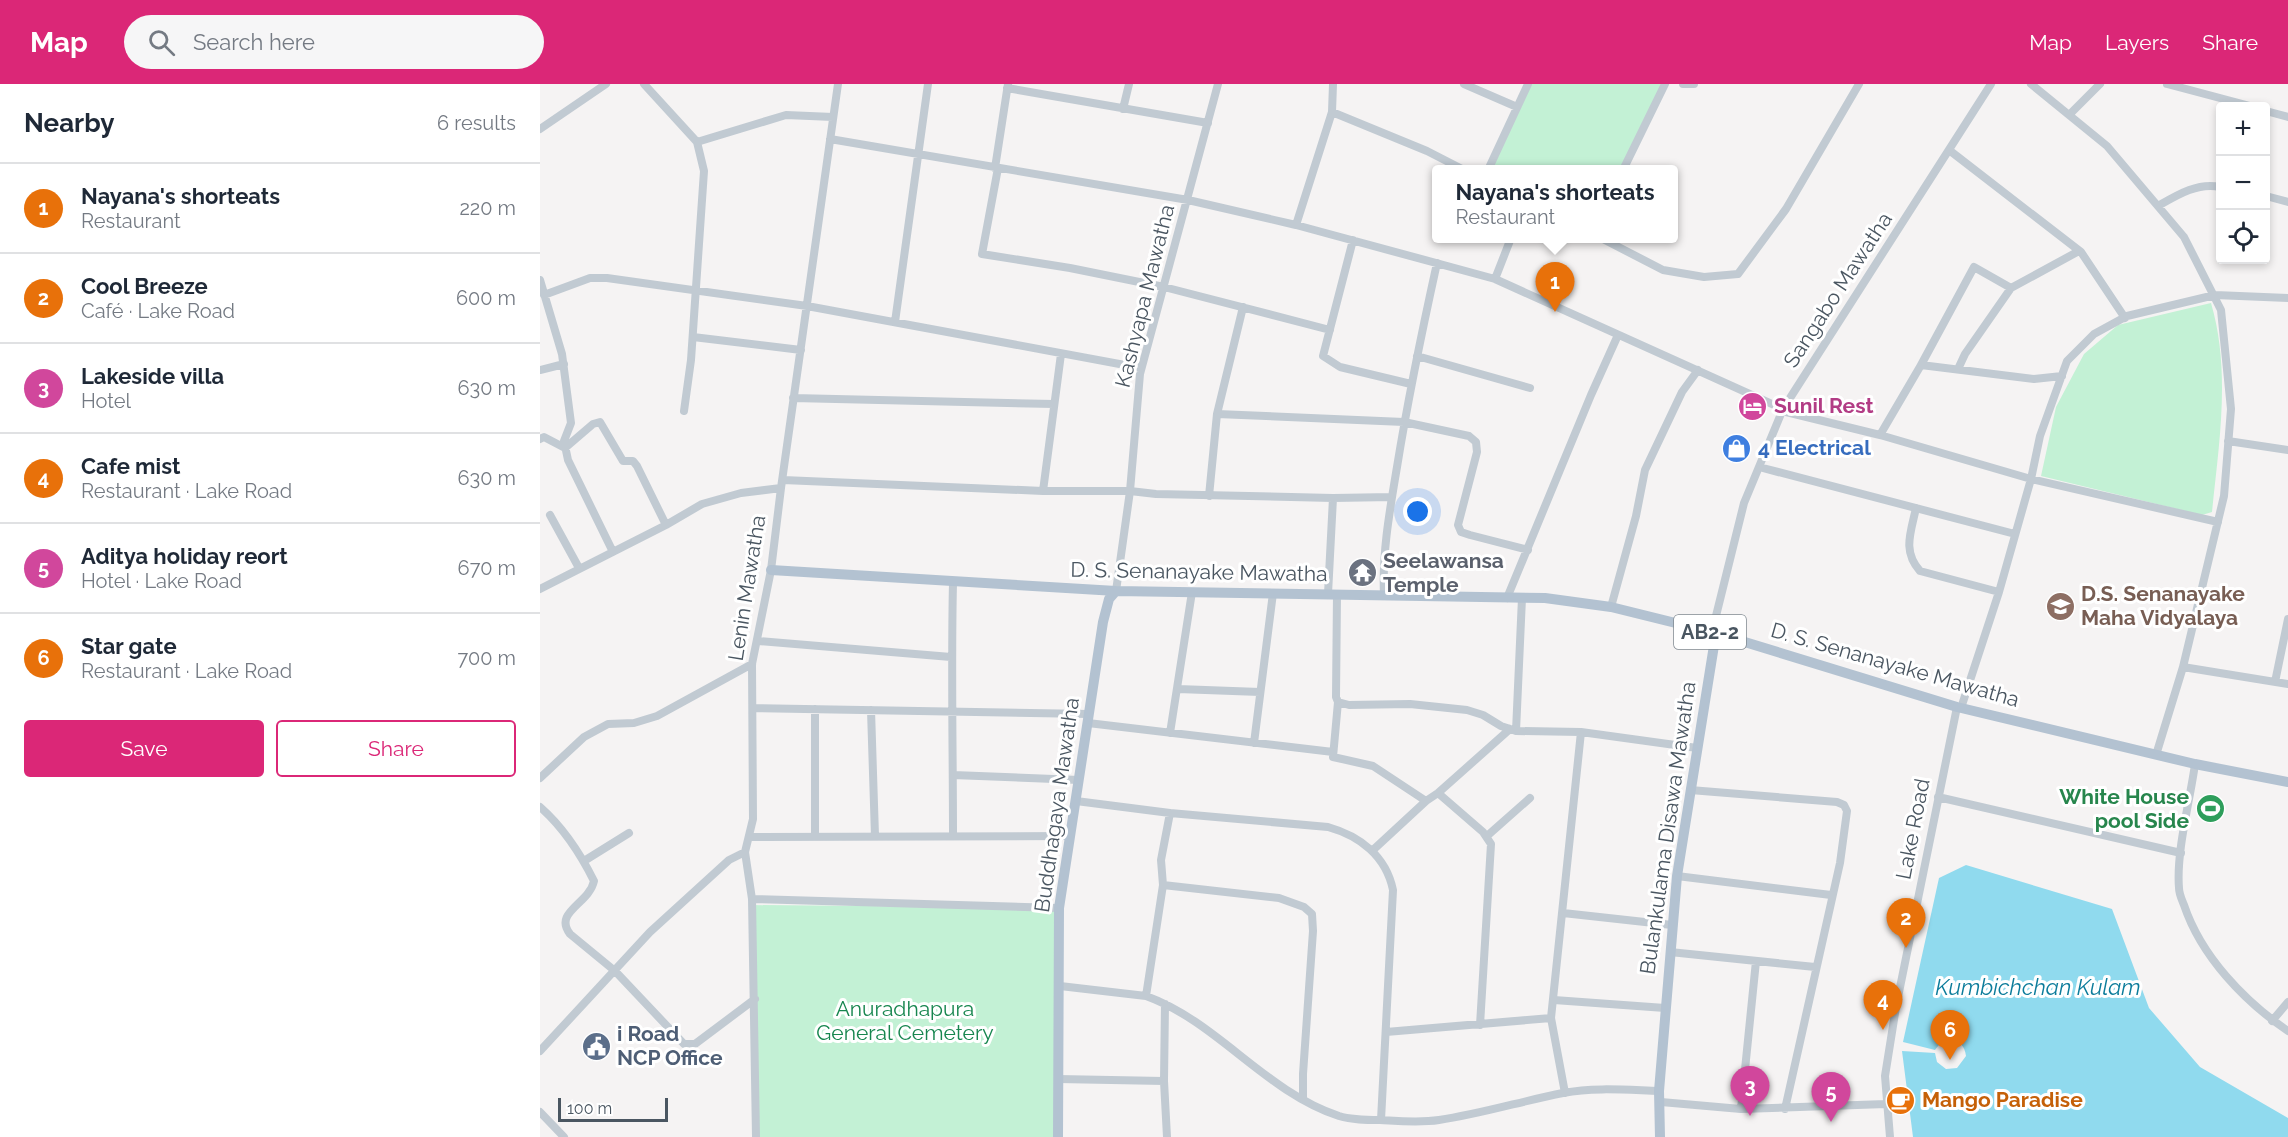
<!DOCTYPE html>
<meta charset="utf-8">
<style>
:root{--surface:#fff;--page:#f6f6f7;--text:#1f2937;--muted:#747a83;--line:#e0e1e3;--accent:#db2777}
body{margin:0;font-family:Raleway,sans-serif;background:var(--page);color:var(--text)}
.controls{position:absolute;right:18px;top:18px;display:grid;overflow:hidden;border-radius:6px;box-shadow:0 3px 9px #0003}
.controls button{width:54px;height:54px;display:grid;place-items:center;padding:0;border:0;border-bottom:2px solid var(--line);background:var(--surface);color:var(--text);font:30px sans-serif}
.scale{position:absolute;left:18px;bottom:15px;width:110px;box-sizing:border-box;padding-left:6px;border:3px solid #4a5661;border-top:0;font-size:16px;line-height:21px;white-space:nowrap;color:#4a5661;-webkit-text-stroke:4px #fff;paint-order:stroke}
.you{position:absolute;left:878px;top:428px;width:21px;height:21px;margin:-15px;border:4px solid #fff;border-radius:50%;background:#1a73e8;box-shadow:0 0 0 9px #1a73e833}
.badge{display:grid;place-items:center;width:39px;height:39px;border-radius:50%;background:var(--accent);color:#fff;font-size:20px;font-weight:700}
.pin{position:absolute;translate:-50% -50px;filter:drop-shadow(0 2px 3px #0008)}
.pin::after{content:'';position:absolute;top:32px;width:21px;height:18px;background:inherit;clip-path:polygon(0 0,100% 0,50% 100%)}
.popup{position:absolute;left:892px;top:81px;width:246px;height:78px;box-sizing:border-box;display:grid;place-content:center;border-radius:6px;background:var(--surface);filter:drop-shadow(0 2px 4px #0005);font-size:20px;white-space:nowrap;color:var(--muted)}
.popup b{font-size:22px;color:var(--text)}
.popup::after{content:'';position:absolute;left:50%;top:100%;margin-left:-12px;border:12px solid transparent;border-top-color:var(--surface)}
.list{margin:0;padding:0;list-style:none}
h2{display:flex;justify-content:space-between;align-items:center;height:78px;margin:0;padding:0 24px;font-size:26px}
h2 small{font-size:20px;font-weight:400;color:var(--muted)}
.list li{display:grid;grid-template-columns:39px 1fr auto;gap:18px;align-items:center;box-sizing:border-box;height:90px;padding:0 24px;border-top:2px solid var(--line)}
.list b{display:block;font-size:22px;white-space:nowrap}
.list p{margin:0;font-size:20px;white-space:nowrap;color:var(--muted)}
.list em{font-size:20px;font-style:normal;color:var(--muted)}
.actions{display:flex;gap:12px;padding:18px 24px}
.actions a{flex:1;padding:14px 0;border:2px solid var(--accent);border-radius:6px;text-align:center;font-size:21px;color:var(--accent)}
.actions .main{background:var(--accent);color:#fff}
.icon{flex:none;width:33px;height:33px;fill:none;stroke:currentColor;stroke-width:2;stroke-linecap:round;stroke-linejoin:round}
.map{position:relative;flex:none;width:1748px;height:1053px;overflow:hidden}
header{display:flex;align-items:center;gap:36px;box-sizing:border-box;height:84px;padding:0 30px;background:var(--accent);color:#fff}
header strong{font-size:28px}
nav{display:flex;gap:33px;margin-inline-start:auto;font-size:21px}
.search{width:420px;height:54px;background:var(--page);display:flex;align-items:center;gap:15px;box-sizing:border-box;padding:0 21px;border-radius:33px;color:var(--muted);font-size:22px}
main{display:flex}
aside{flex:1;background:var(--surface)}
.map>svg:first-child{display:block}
.green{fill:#c3f1d5}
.water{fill:#90daee}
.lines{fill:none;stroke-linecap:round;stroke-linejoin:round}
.minor{stroke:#c1cad2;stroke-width:8}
.major{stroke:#b3c2d1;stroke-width:10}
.labels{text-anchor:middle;stroke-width:6;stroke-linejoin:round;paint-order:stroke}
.shield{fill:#fff;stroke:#808990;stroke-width:1.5}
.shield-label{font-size:20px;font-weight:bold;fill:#4a5661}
.street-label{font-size:21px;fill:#4a5661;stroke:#fff}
.hotel-label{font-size:21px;font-weight:bold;fill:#b23c85;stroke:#fff;text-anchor:start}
.shop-label{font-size:21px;font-weight:bold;fill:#366cbe;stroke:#fff;text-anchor:start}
.worship-label{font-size:21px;font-weight:bold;fill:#5b616d;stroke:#fff;text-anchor:start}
.education-label{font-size:21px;font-weight:bold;fill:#785e54;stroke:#fff;text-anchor:start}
.leisure-label{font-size:21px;font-weight:bold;fill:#27864d;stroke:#fff;text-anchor:end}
.park-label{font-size:21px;fill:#17864f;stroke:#fff}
.service-label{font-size:21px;font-weight:bold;fill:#4e5e75;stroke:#fff;text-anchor:start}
.food-label{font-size:21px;font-weight:bold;fill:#c56008;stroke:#fff;text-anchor:start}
.water-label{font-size:22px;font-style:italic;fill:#0c7c9b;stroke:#fff}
</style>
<header>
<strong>Map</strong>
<div class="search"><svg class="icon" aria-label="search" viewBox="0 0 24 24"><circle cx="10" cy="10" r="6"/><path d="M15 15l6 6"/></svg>Search here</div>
<nav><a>Map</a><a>Layers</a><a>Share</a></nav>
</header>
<main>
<aside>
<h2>Nearby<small>6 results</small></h2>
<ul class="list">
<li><span class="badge" style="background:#e8710a">1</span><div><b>Nayana's shorteats</b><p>Restaurant</p></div><em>220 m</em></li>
<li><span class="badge" style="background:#e8710a">2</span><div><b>Cool Breeze</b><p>Café · Lake Road</p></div><em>600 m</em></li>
<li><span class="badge" style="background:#d1479c">3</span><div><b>Lakeside villa</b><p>Hotel</p></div><em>630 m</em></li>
<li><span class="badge" style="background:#e8710a">4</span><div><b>Cafe mist</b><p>Restaurant · Lake Road</p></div><em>630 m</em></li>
<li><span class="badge" style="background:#d1479c">5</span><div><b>Aditya holiday reort</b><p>Hotel · Lake Road</p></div><em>670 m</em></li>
<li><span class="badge" style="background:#e8710a">6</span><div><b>Star gate</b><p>Restaurant · Lake Road</p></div><em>700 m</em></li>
</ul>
<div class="actions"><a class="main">Save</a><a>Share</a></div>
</aside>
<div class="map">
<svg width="1748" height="1053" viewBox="0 0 1748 1053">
<rect width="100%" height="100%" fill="#f5f3f3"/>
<path class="green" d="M988 0H1125L1084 85 948 86Z
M1671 219C1691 287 1679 359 1672 428L1662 431 1501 392 1516 323 1544 270 1578 241Z
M210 821 519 824 517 1053H215Z"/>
<path class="water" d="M1426 781 1572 825 1609 924 1660 983 1748 1034V1053H1373L1362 967 1395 969 1397 978 1406 985 1417 984 1426 972C1424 953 1405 950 1395 966L1363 958 1399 794Z"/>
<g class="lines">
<path class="minor" d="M104 0 157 58 164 87 151 276 144 327
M924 0 977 23
M1143 0H1154
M1491 0 1567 62 1644 153 1681 226 1691 325 1684 412 1643 583 1616 671
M1627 0 1710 22
M467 4 668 39
M583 25 589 0
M1726 27 1748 33
M792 28 887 67 924 86
M1530 30 1560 0
M0 45 66 0
M290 55 648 116 756 141 955 195 1243 325
M157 58 246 31 293 33
M1409 66 1541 168 1585 234
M455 84 468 0
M458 84 442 170 530 184 624 203 790 246
M948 86 988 0
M1083 86 1125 0
M1726 112 1748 118
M1618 122C1637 111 1658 98 1680 103
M756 141 792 28 793 0
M1061 154 1123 186 1164 193 1198 190 1246 125 1319 0
M813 156 783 272 800 283 871 300
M955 195 971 154
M0 196 22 270 31 339 24 357 28 376 73 468
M4 211 50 194H67L267 222 601 284
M355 238 388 0
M153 253 261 266
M877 272 990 304
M1381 281 1434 183 1471 204 1539 167
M1418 285 1425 270 1471 204
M0 286 24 280
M253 314 514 320
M1242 327 1340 351 1491 395 1678 438
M677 330 864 338 929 352 936 358 937 368 918 441 921 448 930 451 988 466
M1340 351 1381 281 1494 295 1522 292
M0 355 4 353 25 364 53 340 60 338 83 377H93L97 382 126 441
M1688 357 1748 366
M1219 383 1475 450
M243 396 503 407H590L616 410 793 414 852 413
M503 407 521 270
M669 412 677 330 703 223
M1376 424C1371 448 1362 467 1380 487L1459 508
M10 431 39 484
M0 505 126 441 162 420 201 409 241 404
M576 507 590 407 600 290 678 0
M788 510 793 414
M797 510 796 613 798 618 809 621 870 620 927 626 943 631 961 642 976 647 1041 648 1157 664
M844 511C842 468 850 425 857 383 868 315 882 247 897 179
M967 514 1051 311 1078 251
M1071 523 1096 432 1105 386 1142 308 1158 286
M1172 548 1204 419 1243 325 1451 0
M218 557 411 573
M1643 583 1748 600
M1735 598 1748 535
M638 605 720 608
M798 618 793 673 833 682 886 717
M213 624 549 630
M1421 624 1459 508 1491 395 1500 352 1527 277 1554 250 1587 232 1675 211 1748 214
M275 625V753
M331 626 335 752
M548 639 793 668
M976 647 982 514
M630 649 652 508
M714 659 733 509
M1655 680C1650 717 1636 768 1639 804 1639 810 1642 816 1644 821 1661 872 1704 917 1748 947
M413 691 539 696
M0 694 44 653 68 640 94 639 117 632 212 580
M1150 706 1297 718 1304 721 1307 727 1300 779 1245 1025
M898 709 943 748 951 760 940 941
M1398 713 1641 769
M536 717 630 729 788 743C820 752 846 772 853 806L841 1036
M0 723C24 744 40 769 54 797 49 820 13 828 30 850L75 887 144 960H155L215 915
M413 752C413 667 411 583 413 499
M947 752 990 714
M210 753 530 752
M833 766 886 717 898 709 970 645
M44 777 89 749
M1137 792 1291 811
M623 801 739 814 764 823 772 830 773 847 763 990V1015
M212 815 519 824
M1023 829 1132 841
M1130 868 1275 883
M520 902 606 912C678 938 724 1007 799 1032 812 1036 826 1036 840 1036 859 1037 879 1039 899 1036 941 1030 982 1017 1023 1009 1055 1003 1087 1006 1119 1007
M606 912 623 801 621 776 630 729
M1014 916 1125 924
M625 920 624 997 627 1053
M1732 937 1748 918
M846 948 1011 934
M0 967 110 848 189 776 205 768
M518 995 624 997
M1025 1009 1011 934 1041 648
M1121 1018 1201 1025 1346 1020
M1201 1025 1216 877
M0 1028 24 1053
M216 1053 212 815 205 768 213 735 212 580 231 486 241 404 298 0
M1350 1053 1345 992 1356 923 1417 623"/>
<path class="major" d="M231 486 576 507 1005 514 1071 523 1172 548 1417 623 1655 680 1748 698
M518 1053 519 824 563 538 569 515 576 507
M1120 1053 1119 1007 1137 792 1176 549"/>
</g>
<defs>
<symbol id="hotel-disc" viewBox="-11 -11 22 22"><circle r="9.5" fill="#d1479c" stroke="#fff"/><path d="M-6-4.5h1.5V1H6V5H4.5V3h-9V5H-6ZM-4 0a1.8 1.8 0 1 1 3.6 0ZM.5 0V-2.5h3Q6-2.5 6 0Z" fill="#fff"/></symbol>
<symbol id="shop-disc" viewBox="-11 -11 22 22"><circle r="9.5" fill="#3f7fe0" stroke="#fff"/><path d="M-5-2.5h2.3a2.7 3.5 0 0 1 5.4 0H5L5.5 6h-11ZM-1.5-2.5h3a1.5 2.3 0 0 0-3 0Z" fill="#fff"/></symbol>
<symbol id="temple-disc" viewBox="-11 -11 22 22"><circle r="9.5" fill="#6b7280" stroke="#fff"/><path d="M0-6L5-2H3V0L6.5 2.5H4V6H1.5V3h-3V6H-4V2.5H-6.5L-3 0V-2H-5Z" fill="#fff"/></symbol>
<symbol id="school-disc" viewBox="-11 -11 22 22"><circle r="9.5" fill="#8d6e63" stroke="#fff"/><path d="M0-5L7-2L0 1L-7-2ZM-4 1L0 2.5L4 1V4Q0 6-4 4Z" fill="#fff"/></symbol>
<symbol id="stadium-disc" viewBox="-11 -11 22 22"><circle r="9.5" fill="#2e9e5b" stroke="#fff"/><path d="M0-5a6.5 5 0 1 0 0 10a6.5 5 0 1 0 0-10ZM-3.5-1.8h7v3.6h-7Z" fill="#fff"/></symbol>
<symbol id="civic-disc" viewBox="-11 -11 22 22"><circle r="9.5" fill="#5c6f8a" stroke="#fff"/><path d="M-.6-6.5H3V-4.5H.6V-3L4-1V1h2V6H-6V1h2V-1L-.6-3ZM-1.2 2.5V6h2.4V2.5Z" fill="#fff"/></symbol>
<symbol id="cafe-disc" viewBox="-11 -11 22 22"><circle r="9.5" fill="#e8710a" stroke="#fff"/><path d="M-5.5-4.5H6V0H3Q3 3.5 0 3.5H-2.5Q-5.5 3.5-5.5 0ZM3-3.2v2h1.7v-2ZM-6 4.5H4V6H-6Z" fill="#fff"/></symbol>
</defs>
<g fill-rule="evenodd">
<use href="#hotel-disc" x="1196" y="306" width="33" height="33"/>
<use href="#shop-disc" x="1180" y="348" width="33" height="33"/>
<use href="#temple-disc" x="806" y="472" width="33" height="33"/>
<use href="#school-disc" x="1504" y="506" width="33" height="33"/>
<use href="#stadium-disc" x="1654" y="708" width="33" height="33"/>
<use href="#civic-disc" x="40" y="946" width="33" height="33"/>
<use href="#cafe-disc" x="1344" y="1000" width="33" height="33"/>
</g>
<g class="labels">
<rect class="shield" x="1134" y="531" width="72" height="34" rx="4.5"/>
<g class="shield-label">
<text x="1170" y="555">AB2-2</text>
</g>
<g class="street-label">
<text transform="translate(1298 206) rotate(-57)" y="7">Sangabo Mawatha</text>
<text transform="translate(605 212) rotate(-76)" y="7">Kashyapa Mawatha</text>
<text transform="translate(659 488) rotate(1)" y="7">D. S. Senanayake Mawatha</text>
<text transform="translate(207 504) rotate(-81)" y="7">Lenin Mawatha</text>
<text transform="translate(1355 581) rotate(16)" y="7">D. S. Senanayake Mawatha</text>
<text transform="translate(517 721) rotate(-82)" y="7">Buddhagaya Mawatha</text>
<text transform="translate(1128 744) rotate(-82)" y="7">Bulankulama Disawa Mawatha</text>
<text transform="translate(1373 745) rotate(-79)" y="7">Lake Road</text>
</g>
<g class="hotel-label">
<text x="1234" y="329">Sunil Rest</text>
</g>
<g class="shop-label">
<text x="1218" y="371">4 Electrical</text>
</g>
<g class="worship-label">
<text x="843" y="484">Seelawansa<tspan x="843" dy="24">Temple</tspan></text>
</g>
<g class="education-label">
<text x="1541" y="517">D.S. Senanayake<tspan x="1541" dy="24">Maha Vidyalaya</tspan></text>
</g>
<g class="leisure-label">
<text x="1649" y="720">White House<tspan x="1649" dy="24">pool Side</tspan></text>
</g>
<g class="park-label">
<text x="365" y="932">Anuradhapura<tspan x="365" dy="24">General Cemetery</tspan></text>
</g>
<g class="service-label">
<text x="77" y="957">i Road<tspan x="77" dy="24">NCP Office</tspan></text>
</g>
<g class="food-label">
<text x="1382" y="1023">Mango Paradise</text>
</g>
<g class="water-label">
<text x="1498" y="911">Kumbichchan Kulam</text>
</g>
</g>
</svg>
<div class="controls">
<button>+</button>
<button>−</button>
<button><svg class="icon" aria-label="locate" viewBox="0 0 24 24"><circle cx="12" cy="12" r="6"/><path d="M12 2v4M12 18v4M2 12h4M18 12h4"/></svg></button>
</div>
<div class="scale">100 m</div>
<div class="you"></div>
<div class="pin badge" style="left:1015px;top:228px;background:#e8710a">1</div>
<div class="popup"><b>Nayana's shorteats</b>Restaurant</div>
<div class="pin badge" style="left:1366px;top:864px;background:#e8710a">2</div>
<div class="pin badge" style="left:1210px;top:1032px;background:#d1479c">3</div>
<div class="pin badge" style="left:1343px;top:946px;background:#e8710a">4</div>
<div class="pin badge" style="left:1291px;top:1038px;background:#d1479c">5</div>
<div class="pin badge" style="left:1410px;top:976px;background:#e8710a">6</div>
</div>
</main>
